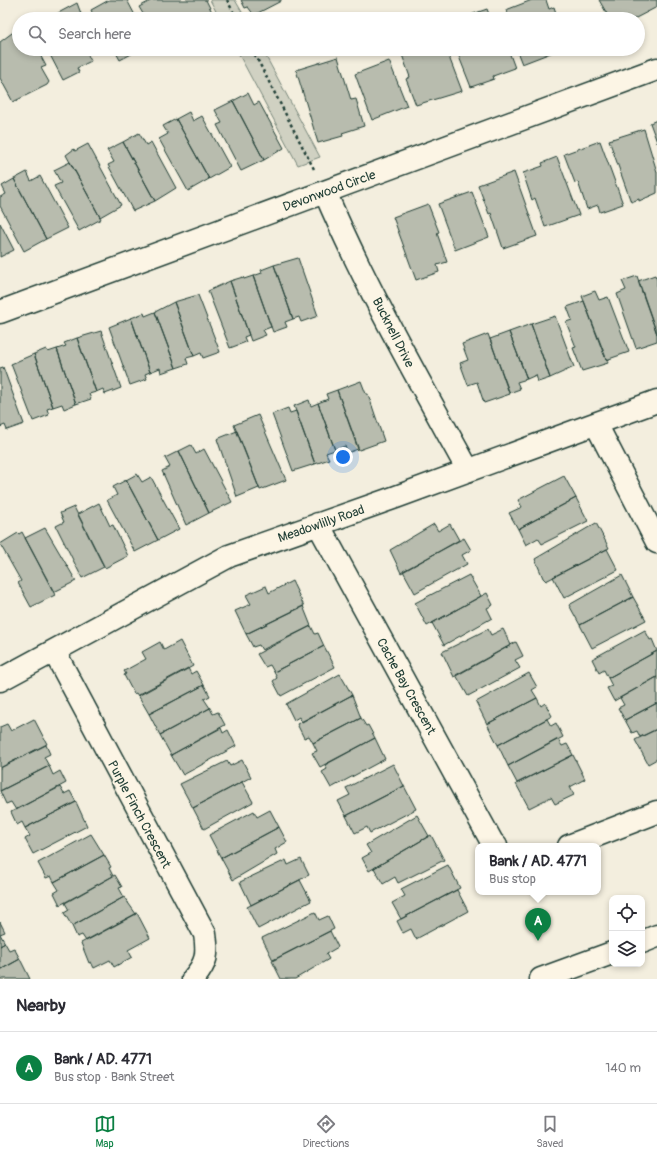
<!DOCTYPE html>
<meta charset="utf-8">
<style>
:root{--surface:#fff;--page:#f7f7f7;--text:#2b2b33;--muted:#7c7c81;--line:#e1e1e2;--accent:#0b8043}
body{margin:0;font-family:Pangolin,sans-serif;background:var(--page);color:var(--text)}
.controls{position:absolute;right:12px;bottom:12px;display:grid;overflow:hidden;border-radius:8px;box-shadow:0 2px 6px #0003}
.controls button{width:36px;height:36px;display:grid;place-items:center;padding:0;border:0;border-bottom:1px solid var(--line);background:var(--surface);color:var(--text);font:20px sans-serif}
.you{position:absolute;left:343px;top:457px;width:14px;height:14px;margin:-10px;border:3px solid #fff;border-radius:50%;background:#1a73e8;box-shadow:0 0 0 6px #1a73e833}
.badge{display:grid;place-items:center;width:26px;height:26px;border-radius:50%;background:var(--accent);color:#fff;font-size:13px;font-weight:700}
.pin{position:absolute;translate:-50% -33px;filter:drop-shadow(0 1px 2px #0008)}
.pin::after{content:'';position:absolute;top:21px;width:14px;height:12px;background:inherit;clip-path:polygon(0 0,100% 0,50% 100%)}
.popup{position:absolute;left:475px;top:843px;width:126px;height:52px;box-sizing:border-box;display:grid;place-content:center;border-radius:8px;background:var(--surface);filter:drop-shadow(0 1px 3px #0005);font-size:13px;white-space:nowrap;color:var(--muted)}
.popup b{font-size:15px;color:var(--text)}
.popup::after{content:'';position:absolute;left:50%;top:100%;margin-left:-8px;border:8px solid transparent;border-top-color:var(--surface)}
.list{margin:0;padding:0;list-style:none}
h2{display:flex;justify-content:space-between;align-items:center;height:52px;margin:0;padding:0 16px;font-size:17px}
h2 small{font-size:13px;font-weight:400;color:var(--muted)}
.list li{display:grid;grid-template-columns:26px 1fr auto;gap:12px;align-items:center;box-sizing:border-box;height:72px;padding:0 16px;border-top:1px solid var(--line)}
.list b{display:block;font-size:15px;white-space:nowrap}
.list p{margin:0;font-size:13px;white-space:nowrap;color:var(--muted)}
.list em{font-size:13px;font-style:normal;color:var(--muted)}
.icon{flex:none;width:22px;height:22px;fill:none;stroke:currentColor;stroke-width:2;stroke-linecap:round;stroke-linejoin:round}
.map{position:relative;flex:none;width:657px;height:979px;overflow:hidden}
.search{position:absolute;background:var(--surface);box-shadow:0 2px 6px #0003;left:12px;right:12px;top:12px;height:44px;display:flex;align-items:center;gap:10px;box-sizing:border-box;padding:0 14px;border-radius:22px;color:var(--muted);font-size:15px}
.sheet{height:124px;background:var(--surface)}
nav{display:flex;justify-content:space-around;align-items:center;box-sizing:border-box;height:56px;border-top:1px solid var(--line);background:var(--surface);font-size:11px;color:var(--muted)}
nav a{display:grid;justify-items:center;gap:2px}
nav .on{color:var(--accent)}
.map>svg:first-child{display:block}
.green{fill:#d0d1c2;stroke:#78877b}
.building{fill:#b8bcae;stroke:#1f3d34}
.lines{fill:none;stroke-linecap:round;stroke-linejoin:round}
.minor-casing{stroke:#1f3d34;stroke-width:25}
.major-casing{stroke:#1f3d34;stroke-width:25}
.path{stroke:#1f3d34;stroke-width:2.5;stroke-dasharray:3 3;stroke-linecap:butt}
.minor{stroke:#fcf5e5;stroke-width:22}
.major{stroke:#fcf5e5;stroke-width:22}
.labels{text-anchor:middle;stroke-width:4;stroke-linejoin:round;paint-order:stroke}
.street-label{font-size:13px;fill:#1f3d34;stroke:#fcf5e5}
</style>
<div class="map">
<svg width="657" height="979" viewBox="0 0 657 979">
<rect width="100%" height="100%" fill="#f3eede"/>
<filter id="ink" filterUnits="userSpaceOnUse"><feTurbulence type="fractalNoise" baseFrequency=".025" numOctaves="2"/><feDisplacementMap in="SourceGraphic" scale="8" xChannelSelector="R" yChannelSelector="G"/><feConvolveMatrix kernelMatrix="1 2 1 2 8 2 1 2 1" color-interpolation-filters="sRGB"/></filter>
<g filter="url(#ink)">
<path class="green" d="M210 0H235L246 19H220Z
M236 49H262L320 157 298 165Z"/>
<path class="building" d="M109 0H127L137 19H95L91 10Z
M152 0H206L215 18 146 19 139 7Z
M241 0H281V1L254 15 248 7 245 8Z
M532 0H546L549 9 554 7 558 19H510L506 10Z
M599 0H657V7L634 19H610Z
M77 3 83 19H47Z
M487 9 491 19H459Z
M19 31V49H37L46 66 41 68 49 82 47 85 13 102 0 78V42L12 33Z
M47 49H90L86 51 91 61 77 68 79 72 63 80Z
M114 49H141L120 60Z
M410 49H446L462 91 416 105 406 79 410 77 401 52Z
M456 49H508L515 68 493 76 494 79 471 87Z
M516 49H561L522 64Z
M338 57 351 100 356 99 364 126 342 133 343 136 318 143 296 70Z
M389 61 407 106 372 120 355 74Z
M248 93 254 105 259 102 284 148 264 160 233 101Z
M233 101 264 160 241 171 217 125 222 123 215 110Z
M189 112 193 121 202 116 230 167 209 179 176 119Z
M176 119 209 179 188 191 159 139 168 134 163 126Z
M657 120V142L650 123Z
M644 129 657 172V193L639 201V199L631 202 609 140Z
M139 133 146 145 151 142 176 188 155 201 123 142Z
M600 141 623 204 600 212 598 205 587 209 578 182 575 183 564 154Z
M123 142 155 201 133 211 108 165 114 162 107 150Z
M88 144 121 205 100 217 66 155 74 149 75 151Z
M557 157 579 215 545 227 535 198 532 200 523 173 543 166 542 163Z
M70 162 101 219 79 231 54 186 61 183 54 170Z
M27 172 31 181 40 176 68 228 46 239 14 179Z
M514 172 537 236 503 248 491 213 489 214 478 185Z
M14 179 46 239 24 251 0 206V197L6 194 2 186Z
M472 192 489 237 455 250 438 204Z
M428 204 439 232 437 233 447 262 437 265 439 272 416 280 393 217Z
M0 223 14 250 0 257Z
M298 258 318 316 301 322 299 317 293 319 274 265Z
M274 265 293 319 285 322 287 327 273 332 253 276 262 273 261 270Z
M655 275 657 280V334L638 281Z
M253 276 271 327 263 330 266 335 251 341 230 281 243 277 244 279Z
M637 276 657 334V341L636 348 617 294 626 290 622 281Z
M230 281 249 335 244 337 246 342 230 348 208 291Z
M595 291 599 300 608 297 629 352 606 360 582 296Z
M198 295 220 352 203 358 201 353 194 356 174 302Z
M584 301 608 363 582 371 573 348 576 347 566 322 572 320 567 307Z
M174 302 194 356 186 358 188 364 176 368 155 312Z
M155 312 176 368 161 373 160 368 150 372 131 318 144 313 145 316Z
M555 316 574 367 550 378 531 324Z
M131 318 150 372 145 374 147 379 130 385 109 327Z
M531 324 550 378 538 382 536 375 527 379 509 332Z
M101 331 121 388 105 394 103 389 96 392 77 338Z
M509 332 527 379 517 382 520 389 509 393 490 339Z
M488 334 510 394 484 403 477 382 468 385 460 363 468 360 462 344Z
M77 338 96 392 89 394 91 399 76 404 57 349 66 346 64 343Z
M46 349 48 352 57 349 76 404 64 409 62 404 53 407 34 354Z
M34 354 53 407 47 409 49 415 33 421 11 364Z
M3 367 24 424 7 430 5 425 0 427V368Z
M361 381 366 394H368L384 441 359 450 337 390Z
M337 390 358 449 347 453 345 446 335 450 318 403 328 399 326 394Z
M309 400 311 406 318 403 335 450 326 453 329 459 315 464 294 406Z
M288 408 290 413 296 411 315 464 293 471 272 414Z
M258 415 286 480 260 490 234 425Z
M237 431 259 488 237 497 217 439Z
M191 445 196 454 204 449 232 502 209 513 179 451Z
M179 451 209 513 186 525 162 471 170 467 165 458Z
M137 474 142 482 151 477 179 529 158 540 126 480Z
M564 476 576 498 518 529 509 513 522 507 518 500Z
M126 480 158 540 135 552 107 500 117 495 113 487Z
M576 498 588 521 542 544 538 538 526 545 518 529Z
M99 503 110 526 113 525 128 556 105 568 78 514Z
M74 507 104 567 82 578 56 526 64 522 60 513Z
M596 523 609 548 546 581 543 578 535 559Z
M434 524 438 531 450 524 459 540 401 573 390 550Z
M45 528 76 581 54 592 25 538Z
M22 532 55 595 31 607 18 583 21 581 0 544 18 533 19 534Z
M464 538 471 550 462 555 467 564 415 593 403 571Z
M607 549 618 570 564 598 553 577Z
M469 575 481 596 427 626 415 603Z
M622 575 633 597 580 625 569 605Z
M292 581 304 606 246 634 235 611 251 604 246 595 266 586 269 593Z
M487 593 493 605 487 608 492 618 444 645 432 623Z
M633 597 646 620 592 648 580 625Z
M303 606 311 626 262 650 259 645 253 647 246 634Z
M311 626 315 634 318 633 324 646 274 672 270 665 265 667 257 654Z
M488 629 491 635 503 629 511 645 454 677 442 652Z
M645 630 650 640 652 639 657 651 608 678 604 670 599 673 592 659Z
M180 641 193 666 138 696 136 693 134 694 124 675 126 674 124 671 146 659 142 652 160 642 164 650Z
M516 642 523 656 515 660 520 668 468 696 456 675Z
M324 646 335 667 281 696 273 681 277 678 274 672Z
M657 651V677L614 701 607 688 612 686 608 678Z
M188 668 191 674 196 671 204 685 149 714 138 695Z
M529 673 537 687 532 690 537 698 487 724 476 702Z
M340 674 352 695 302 722 299 717 294 720 286 704Z
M657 677V703L625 720 618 708 624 705 620 698Z
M204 685 210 696 204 699 210 708 160 735 149 714Z
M352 695 361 718 313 743 309 736 304 738 297 724Z
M537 698 541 706 545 703 552 716 498 745 487 724Z
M657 703V729L640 737 637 731 632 733 625 720Z
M210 708 213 714 218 712 225 725 171 755 160 735Z
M361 718 366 726 368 725 375 738 320 767 312 753 317 751 313 743Z
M34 719 47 744 0 768V727L7 724 11 731Z
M547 719 551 726 556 723 563 737 508 766 498 745Z
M221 728 223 733 228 730 236 746 183 775 171 755Z
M657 729V759L648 764 635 740Z
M375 738 385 759 331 788 322 772 327 769 325 765Z
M558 739 562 746 567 744 573 755 517 783 508 766Z
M46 745 50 754 44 757 49 766 0 791V768Z
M573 755 585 779 570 787 574 795 555 804 551 797 529 808 516 784Z
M242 760 251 777 193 808 180 784 227 761 230 766Z
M393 764 404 786 346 816 338 801 350 795 346 788Z
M49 766 53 775 60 771 66 783 16 810 11 802 6 804 0 791Z
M242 782 253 802 204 829 193 808Z
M404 786 416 809 370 833 367 827 355 833 346 816Z
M60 787 64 794 70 791 76 802 25 828 22 822 17 825 11 812Z
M76 802 87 826 33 854 25 839 30 836 25 828Z
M270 810 279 827 221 858 209 835 254 811 257 817Z
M417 815 429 836 369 871 362 858 371 853 366 845Z
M279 827 287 842 275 849 277 854 233 880 221 858Z
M91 834 104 855 54 882 51 876 46 878 38 863Z
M431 835 444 860 398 883 395 877 383 884 374 868Z
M104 855 111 867 109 868 113 876 60 905 54 893 59 890 54 882Z
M301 859 309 875 251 905 240 882 286 860 288 865Z
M448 865 460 888 401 919 392 903 405 896 401 889Z
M115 875 122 887 119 888 124 897 72 926 64 913 69 910 65 903Z
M300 880 311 901 258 929 247 907Z
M457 890 468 911 416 939 411 929 403 933 397 921Z
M124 897 136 914 86 941 82 935 77 937 72 926Z
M315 912 319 920 328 916 334 929 273 960 262 938Z
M137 913 150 938 128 950 132 957 114 967 110 960 94 968 91 962 89 963 81 943Z
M0 922 5 932 0 934 5 943 0 946Z
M330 931 338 947 326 954 329 959 295 979H281L272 961Z
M5 943 9 950 14 948 20 959 0 970V946Z
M20 959 30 979H0V970Z"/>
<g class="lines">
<defs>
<path id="minor" d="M325 192C366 288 418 379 468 470
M0 312 657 69
M596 424 657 542
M318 524 492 842 496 846
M54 651 205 934C208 954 207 963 193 979
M0 680 229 556 396 497 657 401
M569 846 657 812"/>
<path id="major" d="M642 942 657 936
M541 979 612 953"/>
</defs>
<use href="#minor" class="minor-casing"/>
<use href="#major" class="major-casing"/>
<path class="path" d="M227 0 237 19
M252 49 315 171"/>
<use href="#minor" class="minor"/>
<use href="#major" class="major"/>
</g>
</g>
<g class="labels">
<g class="street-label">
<text transform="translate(329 190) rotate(-20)" y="5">Devonwood Circle</text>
<text transform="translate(394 332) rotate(63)" y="5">Bucknell Drive</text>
<text transform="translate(321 523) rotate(-19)" y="5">Meadowlilly Road</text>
<text transform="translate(407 686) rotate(61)" y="5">Cache Bay Crescent</text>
<text transform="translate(140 814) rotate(62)" y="5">Purple Finch Crescent</text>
</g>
</g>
</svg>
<div class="controls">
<button><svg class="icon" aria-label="locate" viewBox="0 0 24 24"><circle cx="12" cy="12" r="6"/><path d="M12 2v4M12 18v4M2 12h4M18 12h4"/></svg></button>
<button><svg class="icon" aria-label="layers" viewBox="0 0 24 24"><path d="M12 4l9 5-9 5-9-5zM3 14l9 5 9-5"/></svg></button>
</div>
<div class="you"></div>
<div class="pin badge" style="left:538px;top:941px">A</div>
<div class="popup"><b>Bank / AD. 4771</b>Bus stop</div>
<div class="search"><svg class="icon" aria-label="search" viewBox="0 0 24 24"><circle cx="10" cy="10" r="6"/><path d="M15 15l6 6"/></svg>Search here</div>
</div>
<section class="sheet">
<h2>Nearby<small></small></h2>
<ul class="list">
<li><span class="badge">A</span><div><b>Bank / AD. 4771</b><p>Bus stop · Bank Street</p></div><em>140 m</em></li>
</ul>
</section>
<nav>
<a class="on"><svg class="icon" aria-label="map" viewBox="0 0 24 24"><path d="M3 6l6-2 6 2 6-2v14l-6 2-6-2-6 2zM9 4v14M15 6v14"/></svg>Map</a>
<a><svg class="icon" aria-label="directions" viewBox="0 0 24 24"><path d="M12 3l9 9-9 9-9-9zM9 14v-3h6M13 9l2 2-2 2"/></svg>Directions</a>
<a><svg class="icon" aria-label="saved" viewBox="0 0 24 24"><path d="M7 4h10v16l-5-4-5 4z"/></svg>Saved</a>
</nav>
